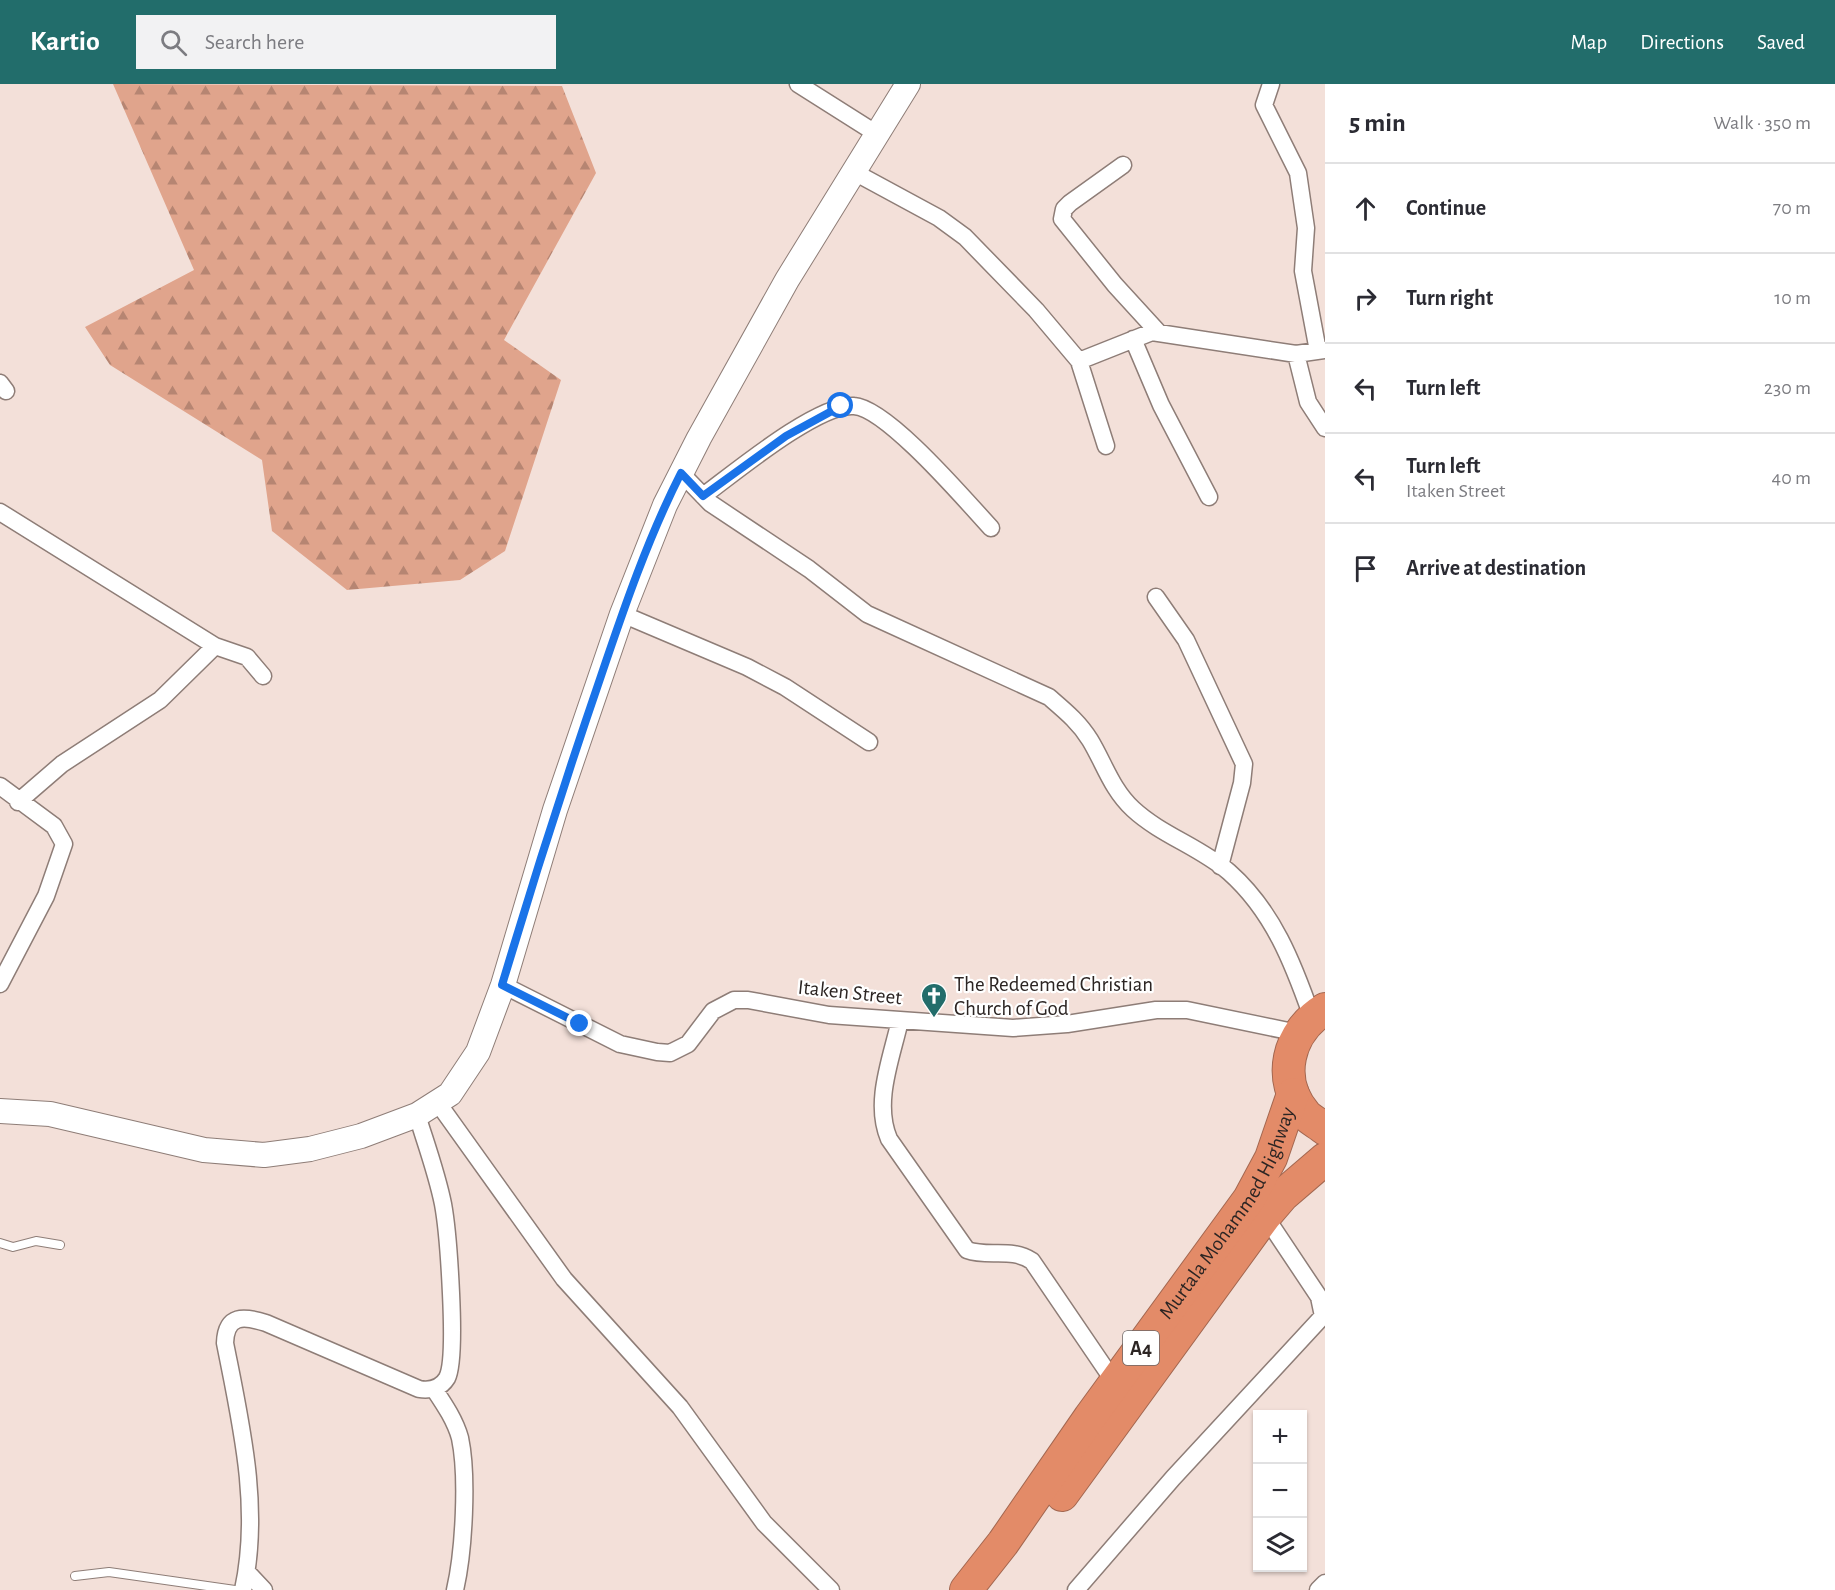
<!DOCTYPE html>
<meta charset="utf-8">
<style>
:root{--surface:#fff;--page:#f2f2f3;--text:#2b2b33;--muted:#7c7c81;--line:#e1e1e2;--accent:#226d6b}
body{margin:0;font-family:"Alegreya Sans",sans-serif;background:var(--page);color:var(--text)}
.controls{position:absolute;right:18px;bottom:18px;display:grid;overflow:hidden;border-radius:0px;box-shadow:0 2px 4px #0004}
.controls button{width:54px;height:54px;display:grid;place-items:center;padding:0;border:0;border-bottom:2px solid var(--line);background:var(--surface);color:var(--text);font:30px sans-serif}
.stop{position:absolute;width:18px;height:18px;margin:-14px;border:4px solid #1a73e8;border-radius:50%;background:#fff}
.stop.end{background:#1a73e8;border-color:#fff;box-shadow:0 2px 6px #0008}
.list{margin:0;padding:0;list-style:none}
h2{display:flex;justify-content:space-between;align-items:center;height:78px;margin:0;padding:0 24px;font-size:26px}
h2 small{font-size:20px;font-weight:400;color:var(--muted)}
.list li{display:grid;grid-template-columns:39px 1fr auto;gap:18px;align-items:center;box-sizing:border-box;height:90px;padding:0 24px;border-top:2px solid var(--line)}
.list b{display:block;font-size:22px;white-space:nowrap}
.list p{margin:0;font-size:20px;white-space:nowrap;color:var(--muted)}
.list em{font-size:20px;font-style:normal;color:var(--muted)}
.icon{flex:none;width:33px;height:33px;fill:none;stroke:currentColor;stroke-width:2;stroke-linecap:round;stroke-linejoin:round}
.map{position:relative;flex:none;width:1325px;height:1506px;overflow:hidden}
header{display:flex;align-items:center;gap:36px;box-sizing:border-box;height:84px;padding:0 30px;background:var(--accent);color:#fff}
header strong{font-size:28px}
nav{display:flex;gap:33px;margin-inline-start:auto;font-size:21px}
.search{width:420px;height:54px;background:var(--page);display:flex;align-items:center;gap:15px;box-sizing:border-box;padding:0 21px;border-radius:0px;color:var(--muted);font-size:22px}
main{display:flex}
aside{flex:1;background:var(--surface)}
.map>svg:first-child{display:block}
.forest{fill:url(#forest-firs)}
.lines{fill:none;stroke-linecap:round;stroke-linejoin:round}
.lane-casing{stroke:#8e7d77;stroke-width:10}
.street-casing{stroke:#8e7d77;stroke-width:19}
.secondary-casing{stroke:#8e7d77;stroke-width:26}
.highway-casing{stroke:#a36750;stroke-width:34}
.lane{stroke:#fff;stroke-width:8}
.street{stroke:#fff;stroke-width:16}
.secondary{stroke:#fff;stroke-width:24}
.highway{stroke:#e38b68;stroke-width:32}
.route{stroke:#1a73e8;stroke-width:8}
.labels{text-anchor:middle;stroke-width:4.5;stroke-linejoin:round;paint-order:stroke}
.shield{fill:#fff;stroke:#6b6665;stroke-width:1.5}
.shield-label{font-size:20px;font-weight:bold;fill:#2c2523}
.poi-label{font-size:21px;fill:#2c2523;stroke:#fff;text-anchor:start}
.street-label{font-size:21px;fill:#2c2523;stroke:#fff}
</style>
<header>
<strong>Kartio</strong>
<div class="search"><svg class="icon" aria-label="search" viewBox="0 0 24 24"><circle cx="10" cy="10" r="6"/><path d="M15 15l6 6"/></svg>Search here</div>
<nav><a>Map</a><a>Directions</a><a>Saved</a></nav>
</header>
<main>
<div class="map">
<svg width="1325" height="1506" viewBox="0 0 1325 1506">
<defs>
<pattern id="forest-firs" width="22" height="20" patternUnits="userSpaceOnUse" patternTransform="scale(1.5)"><rect width="22" height="20" fill="#e0a48c"/><path d="M5 1l3.5 6h-7zM16 11l3.5 6h-7z" fill="#b68572"/></pattern>
</defs>
<rect width="100%" height="100%" fill="#f3e0d9"/>
<path class="forest" d="M113 0 562 2 596 89 504 256 561 296 505 467 460 496 347 506 272 447 262 376 110 281 85 243 194 186Z"/>
<g class="lines">
<defs>
<path id="lane" d="M0 1159 13 1163 36 1157 60 1161
M75 1492 109 1488 235 1506"/>
<path id="street" d="M798 0 877 50
M1271 0 1264 21 1298 89 1306 144 1303 187 1318 267
M1123 81 1070 119 1064 125 1062 135 1115 201 1158 248
M854 88 939 134 965 153 1036 226 1079 277 1106 362
M1133 255 1161 321 1209 413
M1296 270 1308 318 1325 344
M1079 277 1152 248 1296 270 1325 266
M0 299 6 307
M681 389 710 419 809 485 867 530 1049 613C1064 626 1079 638 1090 656 1104 679 1112 706 1133 725 1161 751 1200 763 1229 788 1273 827 1293 879 1312 933
M703 412C733 390 818 319 854 322 887 324 966 417 991 444
M0 428 215 562 247 573 263 592
M1156 513 1186 556 1244 680 1242 699 1220 782
M622 530 747 583 785 603 869 658
M0 702 54 742 64 760 46 812 0 900
M18 718 62 680 160 616 215 562
M503 901 620 960 657 968 670 969 688 960 713 927 734 916H748L829 931 1013 944 1067 940 1156 926H1187L1298 949
M900 936C892 973 873 1018 889 1055L967 1166C989 1174 1011 1163 1032 1177L1115 1299
M438 1019 564 1195 680 1323 764 1439 831 1506
M434 1305C444 1320 455 1336 460 1354 468 1392 464 1467 455 1506
M247 1488 264 1506
M243 1506C261 1424 241 1340 225 1259 226 1230 244 1232 266 1239L419 1305C430 1307 441 1304 447 1294 458 1273 448 1147 443 1120 437 1090 426 1060 417 1031
M1076 1506 1173 1394 1323 1232 1319 1213 1265 1132
M1318 1506 1325 1499"/>
<path id="secondary" d="M0 1027 50 1030 204 1066 264 1071 310 1065 361 1052 417 1031 450 1010 478 968 503 901 555 726 622 530 665 421 699 354 787 196 908 0"/>
<g id="highway">
<path d="M1325 925C1288 947 1275 996 1306 1031 1311 1036 1319 1040 1325 1045"/>
<path d="M1062 1411 1265 1132 1283 1111 1325 1075"/>
<path id="s1" d="M966 1506 1003 1459 1090 1333 1249 1115 1271 1074 1293 1010"/>
</g>
</defs>
<use href="#lane" class="lane-casing"/>
<use href="#street" class="street-casing"/>
<use href="#secondary" class="secondary-casing"/>
<use href="#highway" class="highway-casing"/>
<use href="#lane" class="lane"/>
<use href="#street" class="street"/>
<use href="#secondary" class="secondary"/>
<use href="#highway" class="highway"/>
</g>
<g class="lines">
<path class="route" d="M580 940 502 901C533 797 566 694 601 592 624 524 648 454 681 389L703 412 786 352 841 322"/>
</g>
<defs>
<symbol id="church-pin" viewBox="-11 -11 22 30"><path d="M0 17L-7.5 6A9.5 9.5 0 1 1 7.5 6Z" fill="#226d6b" stroke="#fff"/><path d="M-1.2-6h2.4v3.5h3.3v2.4h-3.3V6h-2.4V-.1h-3.3v-2.4h3.3Z" fill="#fff"/></symbol>
</defs>
<g fill-rule="evenodd">
<use href="#church-pin" x="919" y="897" width="30" height="40"/>
</g>
<g class="labels">
<rect class="shield" x="1123" y="1247" width="36" height="34" rx="4.5"/>
<g class="shield-label">
<text x="1141" y="1271">A4</text>
</g>
<g class="poi-label">
<text x="954" y="907">The Redeemed Christian<tspan x="954" dy="24">Church of God</tspan></text>
</g>
<g class="street-label">
<text transform="translate(850 908) rotate(6)" y="7">Itaken Street</text>
<text dy="7" stroke="none"><textPath href="#s1" startOffset="460">Murtala Mohammed Highway</textPath></text>
</g>
</g>
</svg>
<div class="controls">
<button>+</button>
<button>−</button>
<button><svg class="icon" aria-label="layers" viewBox="0 0 24 24"><path d="M12 4l9 5-9 5-9-5zM3 14l9 5 9-5"/></svg></button>
</div>
<div class="stop" style="left:841px;top:322px"></div>
<div class="stop end" style="left:580px;top:940px"></div>
</div>
<aside>
<h2>5 min<small>Walk · 350 m</small></h2>
<ul class="list">
<li><svg class="icon" aria-label="ahead" viewBox="0 0 24 24"><path d="M12 20V5M6 11l6-6 6 6"/></svg><div><b>Continue</b></div><em>70 m</em></li>
<li><svg class="icon" aria-label="right" viewBox="0 0 24 24"><path d="M7 20v-9h11M14 6l5 5-5 5"/></svg><div><b>Turn right</b></div><em>10 m</em></li>
<li><svg class="icon" aria-label="left" viewBox="0 0 24 24"><path d="M17 20v-9H6M10 6l-5 5 5 5"/></svg><div><b>Turn left</b></div><em>230 m</em></li>
<li><svg class="icon" aria-label="left" viewBox="0 0 24 24"><path d="M17 20v-9H6M10 6l-5 5 5 5"/></svg><div><b>Turn left</b><p>Itaken Street</p></div><em>40 m</em></li>
<li><svg class="icon" aria-label="arrive" viewBox="0 0 24 24"><path d="M6 21V4h12l-3 4 3 4H6"/></svg><div><b>Arrive at destination</b></div></li>
</ul>
</aside>
</main>
